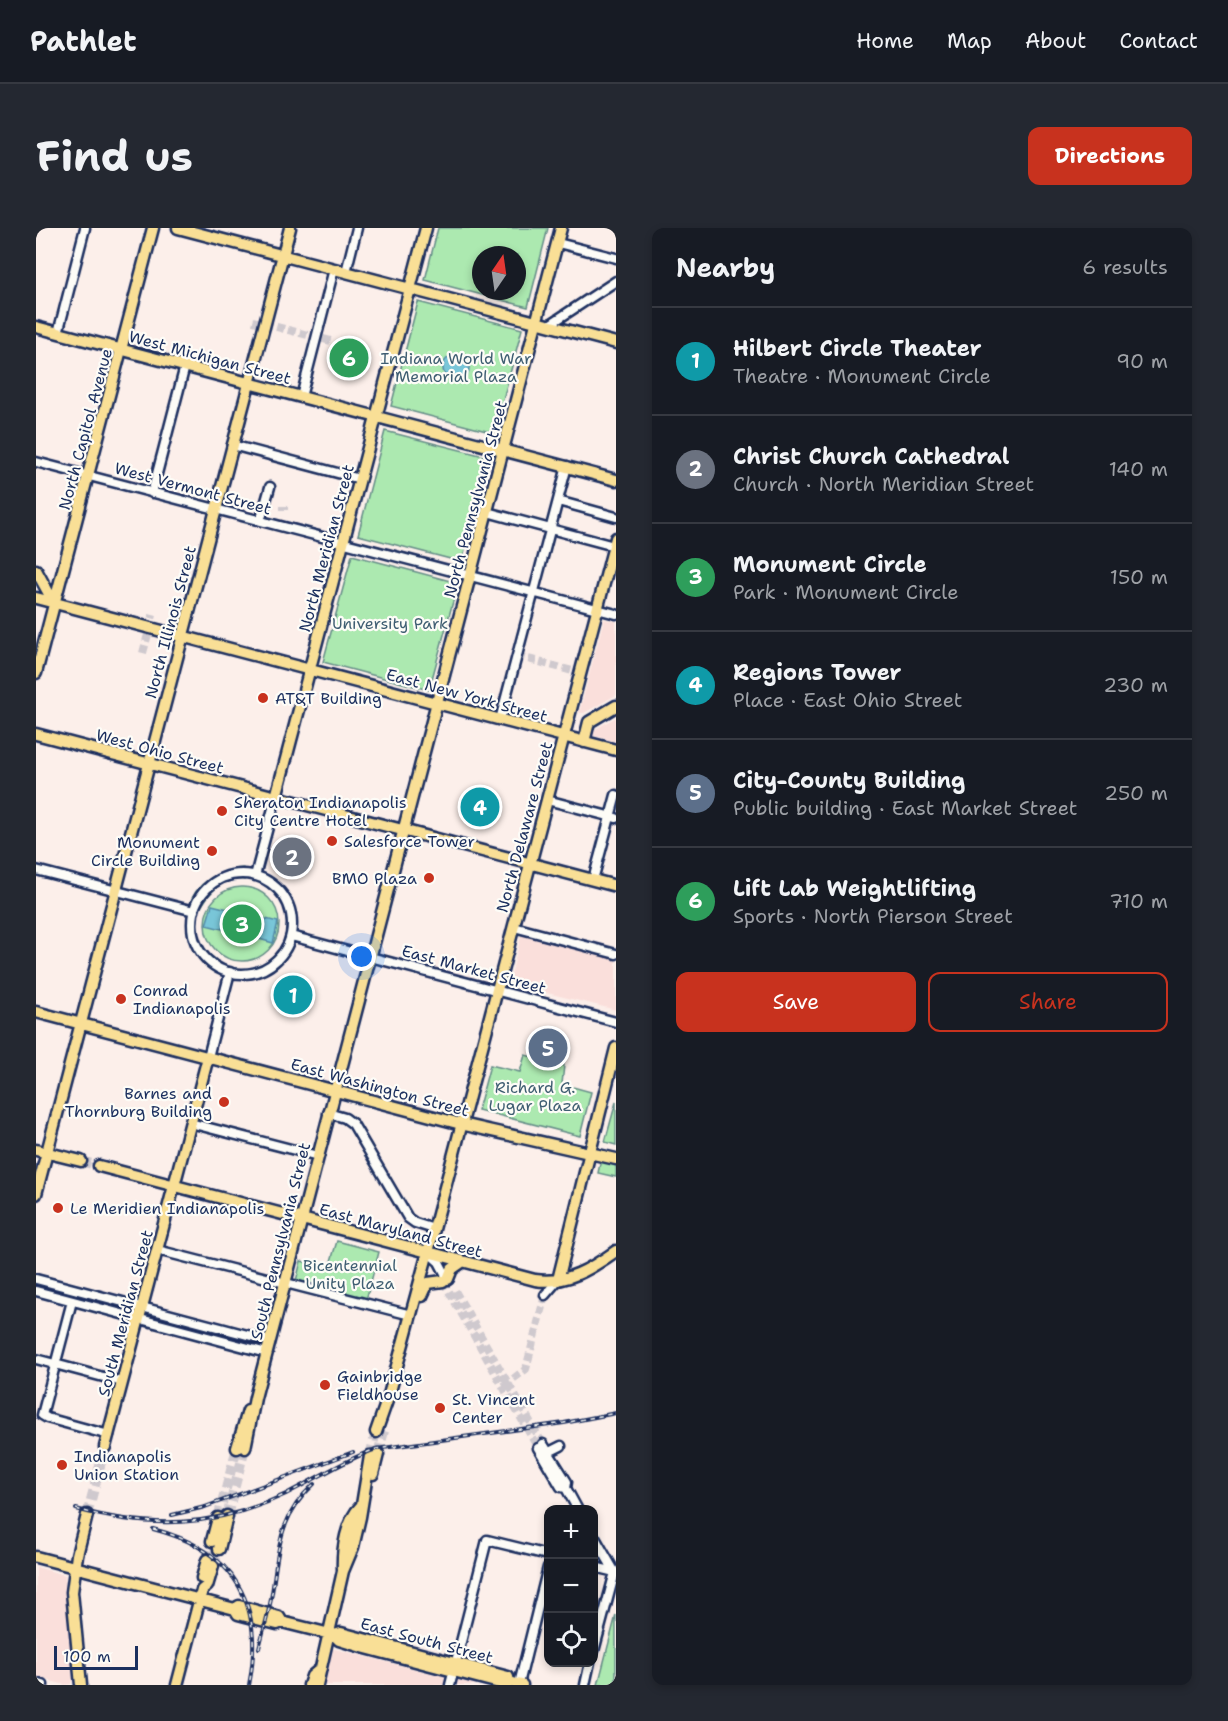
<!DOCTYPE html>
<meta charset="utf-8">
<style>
:root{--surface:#171b24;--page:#242831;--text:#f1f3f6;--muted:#9ea1a6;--line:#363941;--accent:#c8321e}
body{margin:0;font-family:"Shantell Sans",sans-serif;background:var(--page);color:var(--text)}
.controls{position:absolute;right:18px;bottom:18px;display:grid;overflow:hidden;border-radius:12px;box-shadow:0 3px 9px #0003}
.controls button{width:54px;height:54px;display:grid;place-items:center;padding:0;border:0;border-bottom:2px solid var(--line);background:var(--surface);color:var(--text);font:30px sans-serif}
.compass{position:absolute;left:436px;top:18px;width:54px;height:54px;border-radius:50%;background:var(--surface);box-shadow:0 3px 9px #0003;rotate:13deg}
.scale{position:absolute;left:18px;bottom:15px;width:84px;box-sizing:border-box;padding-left:6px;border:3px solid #1b2f5e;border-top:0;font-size:16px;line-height:21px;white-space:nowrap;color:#1b2f5e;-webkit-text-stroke:4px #fdfcf7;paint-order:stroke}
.you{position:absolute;left:326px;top:729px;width:21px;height:21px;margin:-15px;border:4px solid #fff;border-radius:50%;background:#1a73e8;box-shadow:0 0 0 9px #1a73e833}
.badge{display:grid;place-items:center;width:39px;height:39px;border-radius:50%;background:var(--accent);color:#fff;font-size:20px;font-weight:700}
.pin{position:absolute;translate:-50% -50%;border:3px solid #fff;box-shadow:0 2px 6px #0006}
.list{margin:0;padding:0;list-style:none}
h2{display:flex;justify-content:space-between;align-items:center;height:78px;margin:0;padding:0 24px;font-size:26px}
h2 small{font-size:20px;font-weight:400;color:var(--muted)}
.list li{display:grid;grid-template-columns:39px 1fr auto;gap:18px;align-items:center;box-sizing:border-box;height:108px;padding:0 24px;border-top:2px solid var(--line)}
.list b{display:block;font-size:22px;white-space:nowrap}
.list p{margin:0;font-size:20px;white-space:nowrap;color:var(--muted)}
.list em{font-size:20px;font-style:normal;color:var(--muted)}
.actions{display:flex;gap:12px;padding:18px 24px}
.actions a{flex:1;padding:14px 0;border:2px solid var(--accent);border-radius:12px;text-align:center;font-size:21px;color:var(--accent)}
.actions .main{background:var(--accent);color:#fff}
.icon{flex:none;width:33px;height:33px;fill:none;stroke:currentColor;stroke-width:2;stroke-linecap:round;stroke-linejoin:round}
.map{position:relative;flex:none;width:580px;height:1457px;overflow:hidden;border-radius:12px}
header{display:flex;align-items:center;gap:36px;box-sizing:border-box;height:84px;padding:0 30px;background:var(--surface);border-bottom:2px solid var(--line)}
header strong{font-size:28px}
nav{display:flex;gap:33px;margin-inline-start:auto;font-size:21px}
.intro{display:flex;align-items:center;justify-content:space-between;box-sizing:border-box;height:144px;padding:0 36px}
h1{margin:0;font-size:42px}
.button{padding:15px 27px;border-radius:12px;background:var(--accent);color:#fff;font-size:21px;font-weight:700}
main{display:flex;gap:36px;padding:0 36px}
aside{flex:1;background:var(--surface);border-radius:12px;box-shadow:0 3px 9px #0003}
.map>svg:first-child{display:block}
.built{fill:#fadfdb}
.green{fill:#ace9b0;stroke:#648c87;stroke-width:1.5;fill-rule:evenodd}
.water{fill:#79c6d8;stroke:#538aa7;stroke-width:1.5}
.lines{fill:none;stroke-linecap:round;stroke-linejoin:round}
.minor-tunnel{stroke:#cfc9ce;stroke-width:8;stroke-dasharray:8 4;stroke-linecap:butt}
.major-tunnel{stroke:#cfc9ce;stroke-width:10;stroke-dasharray:10 5;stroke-linecap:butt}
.minor-casing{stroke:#1b2f5e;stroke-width:13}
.major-casing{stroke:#1b2f5e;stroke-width:15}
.minor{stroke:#fdfcf7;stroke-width:8}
.major{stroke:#f9df96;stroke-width:10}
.rail-casing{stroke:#1b2f5e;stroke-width:4}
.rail{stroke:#fdfcf7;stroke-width:1.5;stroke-dasharray:4.5;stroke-linecap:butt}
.poi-dot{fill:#c8321e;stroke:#fdfcf7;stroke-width:2}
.labels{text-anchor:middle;stroke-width:4.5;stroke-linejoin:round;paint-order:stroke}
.street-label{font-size:16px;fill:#1b2f5e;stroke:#fdfcf7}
.park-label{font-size:16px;fill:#3f5e72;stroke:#fdfcf7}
.poi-label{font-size:16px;fill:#1b2f5e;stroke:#fdfcf7;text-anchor:start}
</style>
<header>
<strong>Pathlet</strong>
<nav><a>Home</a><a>Map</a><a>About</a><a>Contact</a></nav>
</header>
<div class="intro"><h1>Find us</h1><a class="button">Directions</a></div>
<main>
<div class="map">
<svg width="580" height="1457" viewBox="0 0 580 1457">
<rect width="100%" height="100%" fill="#fcefea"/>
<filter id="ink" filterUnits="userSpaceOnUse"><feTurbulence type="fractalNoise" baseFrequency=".0167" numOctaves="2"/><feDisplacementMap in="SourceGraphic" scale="12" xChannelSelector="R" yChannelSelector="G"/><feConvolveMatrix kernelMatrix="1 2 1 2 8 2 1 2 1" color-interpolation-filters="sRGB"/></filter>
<g filter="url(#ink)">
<path class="built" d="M568 391 580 393V467L548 485H543Z
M580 489V514L555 507 556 503Z
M486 704 580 728V782L475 756 474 751Z
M0 1339 29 1347 37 1450 35 1456 29 1457 0 1449Z
M295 1420 443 1457H284Z"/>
<path class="green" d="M402 0H512L492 79 389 52ZM445 27H481V63H445Z
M382 74 486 101 458 205 355 178Z
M349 203 452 229 426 334 322 307Z
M316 327 422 355 393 462 287 434Z
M207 640 210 645 209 652C187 648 172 665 163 683L153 679C159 654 183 642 207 640Z
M169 696a37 37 0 1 1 74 0a37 37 0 1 1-74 0Z
M489 827 528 837 526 856 555 864 544 908 442 882 454 837 484 844Z
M580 874V917L569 914Z
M565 931 580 935V949L562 945Z
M301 1013 343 1024 330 1072 258 1061 265 1033 293 1040Z
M580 1387V1457H562Z"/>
<path class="water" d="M407 140a13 13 0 1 1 26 0a13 13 0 1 1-26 0Z
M176 677 200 683 192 692 194 703 170 697Z
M218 688 242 694 237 715 213 708 220 699Z"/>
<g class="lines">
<path class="minor-tunnel" d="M217 93 295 113
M248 282V278
M107 425 117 387
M481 428 544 445
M407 1053 502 1220
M419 1063 507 1216
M468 1158 490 1141 509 1067"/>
<path class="major-tunnel" d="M45 933 63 938
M342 1226 348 1203
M334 1228 340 1204
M51 1287 69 1219
M191 1288 209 1220
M182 1290 201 1220
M171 1332 176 1313
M177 1338 183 1321"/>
<defs>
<path id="minor" d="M522 15 580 30
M310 44 321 0
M513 97 580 53
M22 105 49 0
M265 169 298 41
M196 217 324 251
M0 234 580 386
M116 265 149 138
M522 273 580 289
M451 284 578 318
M226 287 234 259
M464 492 531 238
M511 572 580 590
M0 642 158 683
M156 696a50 50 0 1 1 100 0a50 50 0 1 1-100 0Z
M219 648 240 569
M557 652 580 567
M478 699 580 726
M255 708 580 794
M172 829 194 744
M292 885 309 890 317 896 372 990 379 995 398 1001
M154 895 282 928
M121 1022 375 1087
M393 1025 403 1034 412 1051
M0 1051 234 1113
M0 1063 231 1125
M509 1067 522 1052
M36 1073 6 1187 11 1190 73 1207
M0 1131 86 1154
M507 1216 531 1254 530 1260
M502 1220 525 1259 530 1260 542 1282
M513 1224 525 1218
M558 1308 580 1346
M558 1339 579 1344
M558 1423 579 1344
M0 1455 7 1457
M483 1456 512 1339
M414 1457 451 1312 512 1327
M549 1457 554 1434"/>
<path id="major" d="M142 0 580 115
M0 99 580 252
M0 342 18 375
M0 370 580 522
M0 445 117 0
M0 506 580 658
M548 514 553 494 580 478
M240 569 390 0
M0 784 425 896 580 931
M0 922 45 933
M63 938 499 1052C530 1057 556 1040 580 1023
M0 966 254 0
M412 1051 416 1041 426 1034
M522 1052 580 820
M386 1068 392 1055 407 1053
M340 1204 353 1167 392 1024 580 310
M69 1219 172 829
M201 1220 212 1183
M209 1220 219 1170 525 0
M337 1246 342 1226
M176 1313 182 1290
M183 1321 191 1288
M0 1329 199 1381 203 1378 243 1389 246 1394
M307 1342C306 1321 310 1293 325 1278
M166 1350 171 1332
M199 1381 202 1386 241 1396 246 1394 298 1407 303 1412 326 1419 471 1457 473 1454 486 1457
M298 1407 305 1405 472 1449 473 1454
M45 1457 36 1364 41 1327 51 1287
M141 1457 166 1362 171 1358 177 1338
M273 1457 276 1448 282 1443
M281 1457 307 1343 317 1319 324 1289 334 1228"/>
</defs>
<use href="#minor" class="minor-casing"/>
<use href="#major" class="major-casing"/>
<use href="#minor" class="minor"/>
<use href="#major" class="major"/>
<defs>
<path id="rail" d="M40 1281C114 1301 179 1300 250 1266 280 1251 308 1232 340 1221L528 1195 580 1185
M136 1287 169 1279 317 1224
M117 1301C199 1322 229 1376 213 1457
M223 1420C227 1404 232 1387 235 1371 243 1325 240 1291 278 1256"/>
</defs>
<use href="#rail" class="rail-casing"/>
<use href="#rail" class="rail"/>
</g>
</g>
<g class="poi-dot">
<circle cx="227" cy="470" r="6"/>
<circle cx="186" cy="583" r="6"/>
<circle cx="296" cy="613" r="6"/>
<circle cx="176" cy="623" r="6"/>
<circle cx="393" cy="650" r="6"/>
<circle cx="85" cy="771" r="6"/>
<circle cx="188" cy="874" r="6"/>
<circle cx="22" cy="980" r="6"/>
<circle cx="289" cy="1157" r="6"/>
<circle cx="404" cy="1180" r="6"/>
<circle cx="26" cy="1237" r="6"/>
</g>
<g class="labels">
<g class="street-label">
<text transform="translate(174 129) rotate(15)" y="6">West Michigan Street</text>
<text transform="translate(49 201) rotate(-75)" y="6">North Capitol Avenue</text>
<text transform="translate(157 260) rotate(15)" y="6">West Vermont Street</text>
<text transform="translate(439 271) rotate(-75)" y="6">North Pennsylvania Street</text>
<text transform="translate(290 320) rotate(-75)" y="6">North Meridian Street</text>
<text transform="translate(134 394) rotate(-75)" y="6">North Illinois Street</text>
<text transform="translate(431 467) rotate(15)" y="6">East New York Street</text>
<text transform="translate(124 523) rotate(15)" y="6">West Ohio Street</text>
<text transform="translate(488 599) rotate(-75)" y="6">North Delaware Street</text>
<text transform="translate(438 741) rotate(15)" y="6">East Market Street</text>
<text transform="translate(344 859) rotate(15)" y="6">East Washington Street</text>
<text transform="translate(365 1002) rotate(15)" y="6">East Maryland Street</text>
<text transform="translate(244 1013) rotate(-76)" y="6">South Pennsylvania Street</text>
<text transform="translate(89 1085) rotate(-75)" y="6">South Meridian Street</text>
<text transform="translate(391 1412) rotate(15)" y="6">East South Street</text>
</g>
<g class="park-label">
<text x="420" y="136">Indiana World War<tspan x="420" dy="18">Memorial Plaza</tspan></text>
<text x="354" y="401">University Park</text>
<text x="499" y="865">Richard G.<tspan x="499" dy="18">Lugar Plaza</tspan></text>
<text x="314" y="1043">Bicentennial<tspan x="314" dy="18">Unity Plaza</tspan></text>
</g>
<g class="poi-label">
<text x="239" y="476">AT&amp;T Building</text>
<text x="198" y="580">Sheraton Indianapolis<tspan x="198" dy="18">City Centre Hotel</tspan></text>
<text x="308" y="619">Salesforce Tower</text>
<text x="164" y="620" text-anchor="end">Monument<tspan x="164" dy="18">Circle Building</tspan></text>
<text x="381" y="656" text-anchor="end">BMO Plaza</text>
<text x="97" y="768">Conrad<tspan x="97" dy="18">Indianapolis</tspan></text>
<text x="176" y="871" text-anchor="end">Barnes and<tspan x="176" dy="18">Thornburg Building</tspan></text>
<text x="34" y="986">Le Meridien Indianapolis</text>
<text x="301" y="1154">Gainbridge<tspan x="301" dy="18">Fieldhouse</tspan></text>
<text x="416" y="1177">St. Vincent<tspan x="416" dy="18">Center</tspan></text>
<text x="38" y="1234">Indianapolis<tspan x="38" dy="18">Union Station</tspan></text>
</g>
</g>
</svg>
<div class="controls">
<button>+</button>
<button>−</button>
<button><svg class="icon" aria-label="locate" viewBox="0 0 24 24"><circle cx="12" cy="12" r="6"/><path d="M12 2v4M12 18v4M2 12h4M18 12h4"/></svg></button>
</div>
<svg class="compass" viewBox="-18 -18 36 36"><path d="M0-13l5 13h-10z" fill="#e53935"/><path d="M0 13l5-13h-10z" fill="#9ea1a6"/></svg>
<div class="scale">100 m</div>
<div class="you"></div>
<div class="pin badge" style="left:257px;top:767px;background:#0f9aa8">1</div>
<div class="pin badge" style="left:256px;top:629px;background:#6b7280">2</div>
<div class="pin badge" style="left:206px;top:696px;background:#2e9e5b">3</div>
<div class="pin badge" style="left:444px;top:579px;background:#0f9aa8">4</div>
<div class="pin badge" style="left:512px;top:820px;background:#5c6f8a">5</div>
<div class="pin badge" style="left:313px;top:130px;background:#2e9e5b">6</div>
</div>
<aside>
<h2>Nearby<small>6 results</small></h2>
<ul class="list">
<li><span class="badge" style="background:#0f9aa8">1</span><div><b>Hilbert Circle Theater</b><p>Theatre · Monument Circle</p></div><em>90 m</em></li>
<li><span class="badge" style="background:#6b7280">2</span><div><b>Christ Church Cathedral</b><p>Church · North Meridian Street</p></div><em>140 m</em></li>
<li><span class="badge" style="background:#2e9e5b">3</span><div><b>Monument Circle</b><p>Park · Monument Circle</p></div><em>150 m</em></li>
<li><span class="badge" style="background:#0f9aa8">4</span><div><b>Regions Tower</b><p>Place · East Ohio Street</p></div><em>230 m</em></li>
<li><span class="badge" style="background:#5c6f8a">5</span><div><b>City-County Building</b><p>Public building · East Market Street</p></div><em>250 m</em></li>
<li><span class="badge" style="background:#2e9e5b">6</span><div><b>Lift Lab Weightlifting</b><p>Sports · North Pierson Street</p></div><em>710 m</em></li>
</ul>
<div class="actions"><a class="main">Save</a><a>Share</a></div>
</aside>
</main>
